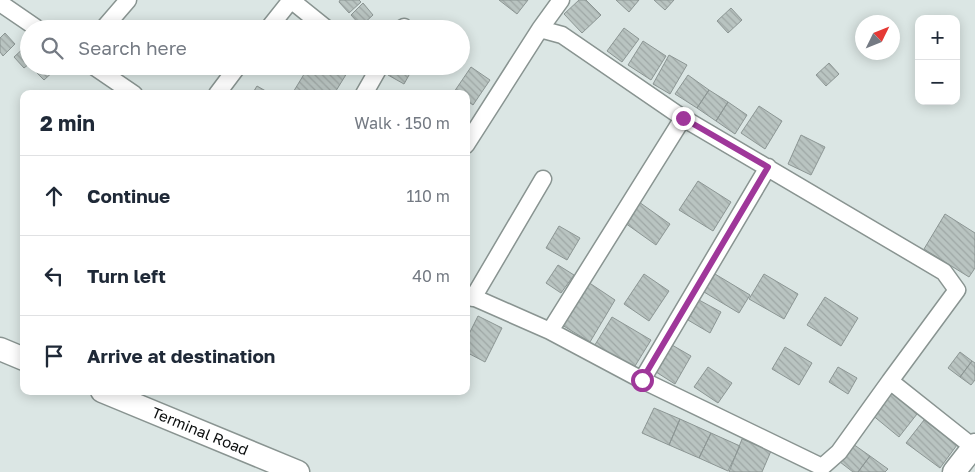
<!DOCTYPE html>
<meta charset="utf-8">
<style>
:root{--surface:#fff;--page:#f2f2f3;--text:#1f2937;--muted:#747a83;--line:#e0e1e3}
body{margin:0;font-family:"Golos Text",sans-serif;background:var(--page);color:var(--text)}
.controls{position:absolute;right:15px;top:15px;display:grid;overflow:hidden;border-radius:10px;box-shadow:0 2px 12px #0003}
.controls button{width:45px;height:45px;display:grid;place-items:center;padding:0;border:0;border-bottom:1px solid var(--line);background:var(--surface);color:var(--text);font:25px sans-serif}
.compass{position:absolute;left:855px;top:15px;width:45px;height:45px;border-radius:50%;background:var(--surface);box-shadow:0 2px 12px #0003;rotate:47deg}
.stop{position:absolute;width:15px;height:15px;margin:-11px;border:4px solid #9f379a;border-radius:50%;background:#fff}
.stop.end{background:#9f379a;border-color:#fff;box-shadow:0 1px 5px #0008}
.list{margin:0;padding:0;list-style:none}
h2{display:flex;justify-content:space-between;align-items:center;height:65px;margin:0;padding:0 20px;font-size:21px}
h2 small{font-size:16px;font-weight:400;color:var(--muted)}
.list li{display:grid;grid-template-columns:32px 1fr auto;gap:15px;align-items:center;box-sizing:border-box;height:80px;padding:0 20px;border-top:1px solid var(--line)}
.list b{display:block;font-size:19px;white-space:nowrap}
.list em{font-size:16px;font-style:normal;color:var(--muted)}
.icon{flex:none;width:28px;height:28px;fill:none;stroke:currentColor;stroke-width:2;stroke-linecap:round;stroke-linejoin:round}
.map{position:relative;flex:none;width:975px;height:472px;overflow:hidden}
.search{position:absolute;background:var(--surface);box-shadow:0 2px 12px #0003;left:20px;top:20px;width:450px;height:55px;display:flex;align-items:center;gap:12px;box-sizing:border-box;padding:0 18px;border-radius:28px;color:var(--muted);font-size:19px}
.panel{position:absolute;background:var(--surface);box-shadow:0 2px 12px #0003;left:20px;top:90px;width:450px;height:305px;border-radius:10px}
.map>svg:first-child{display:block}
.building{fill:url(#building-back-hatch);stroke:#8c9694}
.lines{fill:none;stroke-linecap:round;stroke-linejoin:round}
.street-casing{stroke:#899491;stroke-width:19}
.secondary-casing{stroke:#899491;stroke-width:25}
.street{stroke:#fff;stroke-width:16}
.secondary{stroke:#fff;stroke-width:22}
.route{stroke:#9f379a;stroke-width:6}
.labels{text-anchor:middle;stroke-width:5;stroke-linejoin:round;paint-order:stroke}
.street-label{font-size:15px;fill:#0c0f0f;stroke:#e8f4f1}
</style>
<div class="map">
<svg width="975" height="472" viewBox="0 0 975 472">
<defs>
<pattern id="building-back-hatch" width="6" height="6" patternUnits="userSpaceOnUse" patternTransform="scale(1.25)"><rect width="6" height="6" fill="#b9c4c1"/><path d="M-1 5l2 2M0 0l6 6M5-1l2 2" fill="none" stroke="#9ea7a5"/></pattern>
</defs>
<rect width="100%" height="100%" fill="#dbe6e4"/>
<path class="building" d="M340 0H359L361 2 349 13 339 2Z
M499 0H528L517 14Z
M579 0H586L601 15 582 33 564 14Z
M616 0H639L629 12Z
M654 0H674L665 10Z
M363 3 373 15 361 26 351 15Z
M731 8 742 20 728 33 717 21Z
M131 22 138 29H125Z
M624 28 639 39 622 62 607 51Z
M5 33 15 44 3 56 0 52V38Z
M643 41 666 56 651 80 628 65Z
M26 46 29 49V64L24 68 14 57Z
M669 55 687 65 670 94 653 84Z
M829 63 839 74 826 86 816 75Z
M36 66H53L56 69 44 80 33 69Z
M112 66H127L119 73Z
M309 66H337L347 73 334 94H292Z
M393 66 413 68 404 84 388 75Z
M471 67 490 80 473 105 466 100V94L454 92Z
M688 75 709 90 697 108 675 94Z
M257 86 271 94H252Z
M709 90 728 102 716 121 697 108Z
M728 102 747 115 735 134 716 121Z
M759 106 782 121 765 149 741 133Z
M801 135 825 147 811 175 788 164Z
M698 181 731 202 713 231 679 210Z
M639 202 670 224 656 245 625 223Z
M945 214 975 233V268L969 277 924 249Z
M559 226 580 238 567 260 546 248Z
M558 265 574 275 561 293 546 283Z
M644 274 669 291 649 321 624 304Z
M715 274 750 295 739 313 704 292Z
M764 274 798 294 784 319 749 299Z
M588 282 615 300 590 342 562 325Z
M825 297 858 318 841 346 807 325Z
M699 300 721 312 710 333 688 320Z
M478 316 502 328 485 362 466 352V340Z
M612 317 651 340 632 371 593 348Z
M672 345 691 356 675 384 656 372Z
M785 347 812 363 799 385 772 369Z
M960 352 972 361 960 377 948 368Z
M972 361 975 363V380L971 385 960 377Z
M708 367 732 383 718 403 694 387Z
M838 367 857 378 848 394 829 382Z
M890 391 917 414 899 437 871 414Z
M654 408 680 419 669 445 642 433Z
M680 419 711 433 699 458 669 445Z
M924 420 957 445 940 468 906 443Z
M711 433 740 446 728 471 699 458Z
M742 439 771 451 762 472H729Z
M853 444 870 456 858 472H853L840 462Z
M870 456 888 469 885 472H858Z"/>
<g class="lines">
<defs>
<path id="street" d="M291 0 327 29
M0 3 38 29
M103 29 128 0
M268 29 291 0
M403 29 404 27
M540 29 561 0
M93 66 134 94
M217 94 238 66
M364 94 380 66
M466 145 540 29 562 35 683 118 944 272 957 290 890 381
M466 294 550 331 642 380 822 467 839 452 890 381 973 447
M473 298 543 179
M550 331 683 118
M642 380 768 167"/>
<g id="secondary">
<path d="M0 349 24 359"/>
<path id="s1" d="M102 391 298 472"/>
<path d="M954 472 975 445"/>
</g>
</defs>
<use href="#street" class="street-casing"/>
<use href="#secondary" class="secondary-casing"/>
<use href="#street" class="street"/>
<use href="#secondary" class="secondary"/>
</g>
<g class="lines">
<path class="route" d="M642 380 768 167 683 118"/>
</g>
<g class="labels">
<g class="street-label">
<text dy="5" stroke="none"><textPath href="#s1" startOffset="106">Terminal Road</textPath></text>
</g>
</g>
</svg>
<div class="controls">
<button>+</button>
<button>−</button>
</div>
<svg class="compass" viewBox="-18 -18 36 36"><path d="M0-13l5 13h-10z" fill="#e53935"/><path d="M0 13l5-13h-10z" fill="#747a83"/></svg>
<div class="stop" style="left:642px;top:380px"></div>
<div class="stop end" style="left:683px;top:118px"></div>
<div class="search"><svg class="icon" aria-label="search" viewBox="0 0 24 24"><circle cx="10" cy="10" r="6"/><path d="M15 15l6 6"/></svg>Search here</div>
<section class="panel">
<h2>2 min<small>Walk · 150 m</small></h2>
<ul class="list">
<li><svg class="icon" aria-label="ahead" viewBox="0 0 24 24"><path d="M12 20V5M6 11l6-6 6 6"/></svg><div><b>Continue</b></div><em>110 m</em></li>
<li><svg class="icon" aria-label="left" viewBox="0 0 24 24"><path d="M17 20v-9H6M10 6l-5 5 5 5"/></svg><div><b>Turn left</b></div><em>40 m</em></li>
<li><svg class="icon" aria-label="arrive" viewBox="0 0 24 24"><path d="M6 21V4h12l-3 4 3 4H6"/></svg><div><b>Arrive at destination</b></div></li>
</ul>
</section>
</div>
